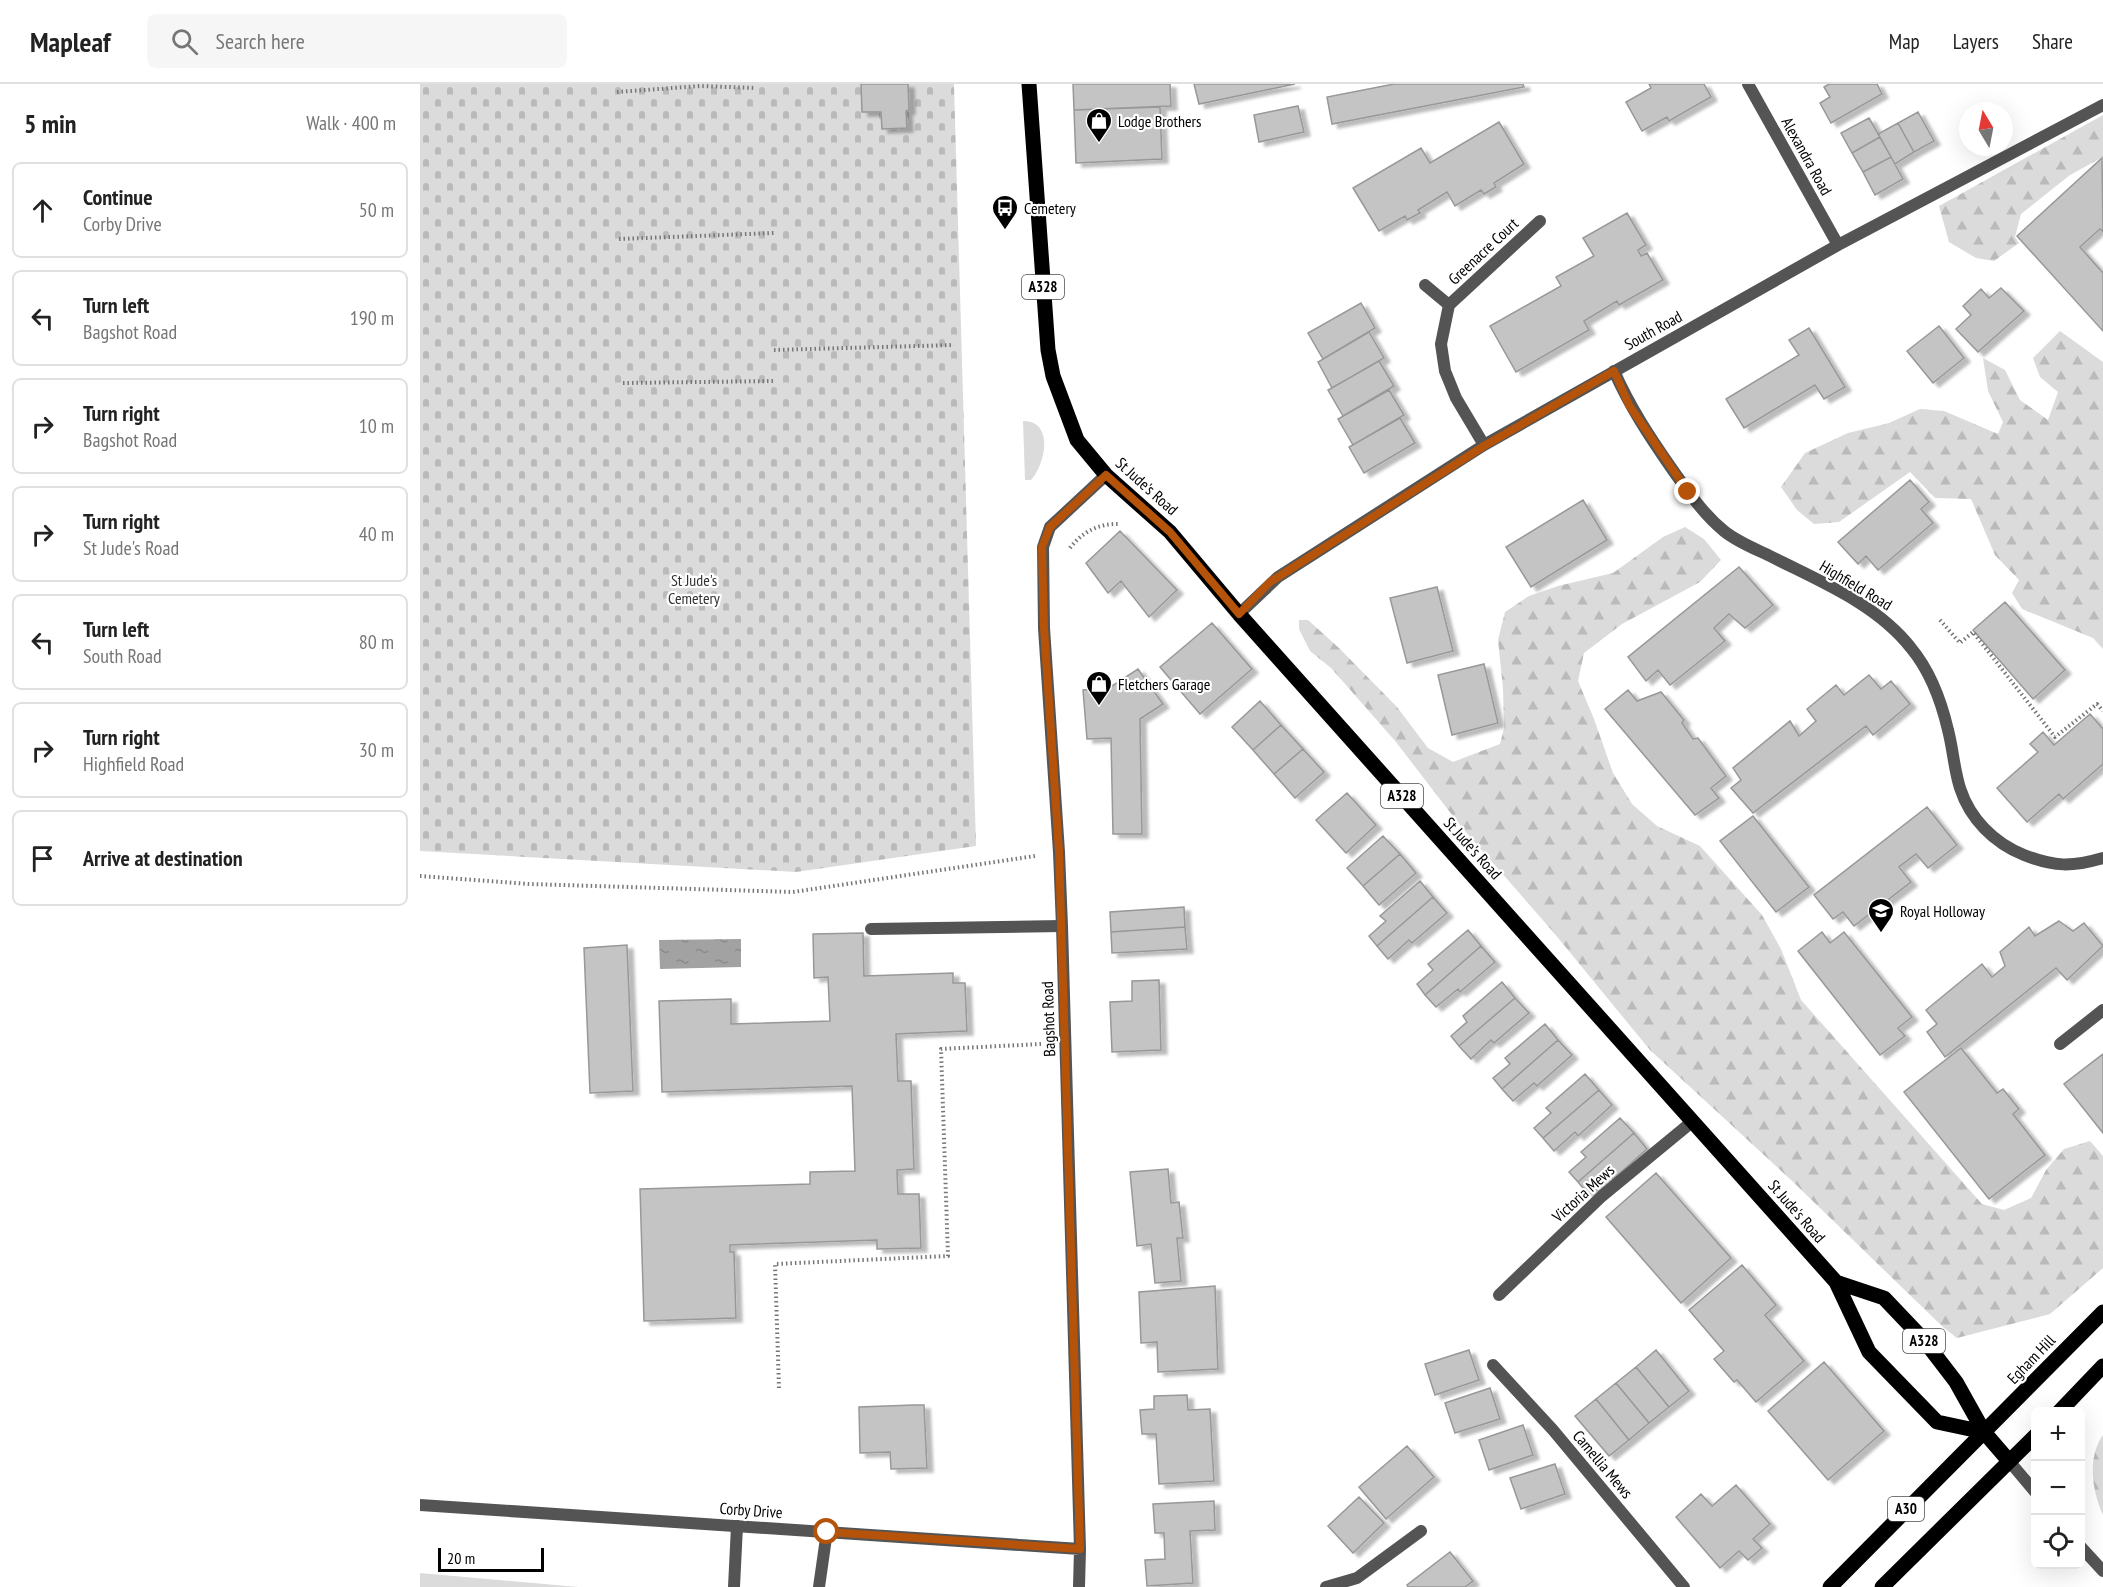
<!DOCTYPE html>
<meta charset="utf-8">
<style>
:root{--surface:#fff;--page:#f6f6f6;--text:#222;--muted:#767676;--line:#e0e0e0}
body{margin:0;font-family:"PT Sans Narrow",sans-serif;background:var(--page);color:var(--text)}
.controls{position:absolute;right:18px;bottom:18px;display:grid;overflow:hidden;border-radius:9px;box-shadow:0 6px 24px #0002}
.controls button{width:54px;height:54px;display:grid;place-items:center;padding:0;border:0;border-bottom:2px solid var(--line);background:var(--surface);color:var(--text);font:30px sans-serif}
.compass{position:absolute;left:1539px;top:18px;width:54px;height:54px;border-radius:50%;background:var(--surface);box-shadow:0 6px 24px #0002;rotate:350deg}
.scale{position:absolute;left:18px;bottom:15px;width:106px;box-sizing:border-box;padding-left:6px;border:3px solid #000;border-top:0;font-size:16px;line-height:21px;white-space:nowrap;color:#000;-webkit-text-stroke:4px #fff;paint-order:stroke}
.stop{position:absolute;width:18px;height:18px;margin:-14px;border:4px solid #b45309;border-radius:50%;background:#fff}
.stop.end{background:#b45309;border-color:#fff;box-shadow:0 2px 6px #0008}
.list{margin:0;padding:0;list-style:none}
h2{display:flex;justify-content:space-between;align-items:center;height:78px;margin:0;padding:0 24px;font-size:26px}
h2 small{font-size:20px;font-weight:400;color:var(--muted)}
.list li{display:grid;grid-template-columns:39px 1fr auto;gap:18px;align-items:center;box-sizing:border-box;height:96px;margin:0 12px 12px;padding:0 12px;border:2px solid var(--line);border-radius:9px}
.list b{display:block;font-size:22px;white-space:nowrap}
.list p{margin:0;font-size:20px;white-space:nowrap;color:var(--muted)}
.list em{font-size:20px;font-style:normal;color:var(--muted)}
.icon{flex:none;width:33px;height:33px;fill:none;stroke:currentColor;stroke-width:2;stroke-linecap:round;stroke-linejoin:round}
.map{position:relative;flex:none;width:1683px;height:1503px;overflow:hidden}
header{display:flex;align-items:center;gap:36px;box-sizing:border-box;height:84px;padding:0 30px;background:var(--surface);border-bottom:2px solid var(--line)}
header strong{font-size:28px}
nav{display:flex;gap:33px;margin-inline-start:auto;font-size:21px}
.search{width:420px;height:54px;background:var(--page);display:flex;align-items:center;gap:15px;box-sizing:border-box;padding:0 21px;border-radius:9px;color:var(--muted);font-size:22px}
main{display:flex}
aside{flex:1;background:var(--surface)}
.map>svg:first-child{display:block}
.forest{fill:url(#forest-firs)}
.cemetery{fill:url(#cemetery-stones)}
.garden{fill:#dbdbdb}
.water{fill:url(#water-ripples)}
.building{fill:#c4c4c4;stroke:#989898;stroke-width:1.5;filter:url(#shadow)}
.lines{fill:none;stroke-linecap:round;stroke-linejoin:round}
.path{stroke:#767676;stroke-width:4;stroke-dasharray:1.5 3;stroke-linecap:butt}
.service{stroke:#545454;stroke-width:12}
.minor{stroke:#545454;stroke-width:12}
.tertiary{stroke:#545454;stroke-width:12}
.primary{stroke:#000;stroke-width:15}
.route{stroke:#b45309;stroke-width:8}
.labels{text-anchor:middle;stroke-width:4.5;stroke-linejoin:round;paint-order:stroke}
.shield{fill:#fff;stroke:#4c4c4c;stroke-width:1.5}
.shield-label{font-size:15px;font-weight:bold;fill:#000}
.poi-label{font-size:16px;fill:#000;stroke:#fff;text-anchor:start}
.street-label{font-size:16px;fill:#000;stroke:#fff}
.park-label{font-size:16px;fill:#323232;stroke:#fff}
</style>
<header>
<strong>Mapleaf</strong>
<div class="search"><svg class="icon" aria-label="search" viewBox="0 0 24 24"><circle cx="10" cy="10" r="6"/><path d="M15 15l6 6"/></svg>Search here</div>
<nav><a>Map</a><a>Layers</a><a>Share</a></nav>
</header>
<main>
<aside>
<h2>5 min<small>Walk · 400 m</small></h2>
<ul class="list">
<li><svg class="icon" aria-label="ahead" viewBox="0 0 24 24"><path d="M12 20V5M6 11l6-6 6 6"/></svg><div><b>Continue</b><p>Corby Drive</p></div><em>50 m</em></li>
<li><svg class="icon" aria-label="left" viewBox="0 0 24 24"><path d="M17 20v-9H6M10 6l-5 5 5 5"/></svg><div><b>Turn left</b><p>Bagshot Road</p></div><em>190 m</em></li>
<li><svg class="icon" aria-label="right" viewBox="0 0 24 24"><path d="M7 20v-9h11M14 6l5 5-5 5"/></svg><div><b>Turn right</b><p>Bagshot Road</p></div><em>10 m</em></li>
<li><svg class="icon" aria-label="right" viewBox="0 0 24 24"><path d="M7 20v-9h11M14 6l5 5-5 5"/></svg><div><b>Turn right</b><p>St Jude's Road</p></div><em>40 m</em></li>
<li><svg class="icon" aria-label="left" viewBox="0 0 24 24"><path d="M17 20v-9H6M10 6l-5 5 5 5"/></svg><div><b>Turn left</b><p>South Road</p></div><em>80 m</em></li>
<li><svg class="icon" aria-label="right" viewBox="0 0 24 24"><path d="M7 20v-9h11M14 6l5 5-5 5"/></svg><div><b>Turn right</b><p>Highfield Road</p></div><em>30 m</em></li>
<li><svg class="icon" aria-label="arrive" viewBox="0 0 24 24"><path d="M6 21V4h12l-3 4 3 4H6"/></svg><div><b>Arrive at destination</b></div></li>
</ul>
</aside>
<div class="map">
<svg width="1683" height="1503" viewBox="0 0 1683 1503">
<defs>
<pattern id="forest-firs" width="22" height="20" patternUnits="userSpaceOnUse" patternTransform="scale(1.5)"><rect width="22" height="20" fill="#dbdbdb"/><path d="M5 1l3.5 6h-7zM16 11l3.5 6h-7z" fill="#bababa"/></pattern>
<pattern id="cemetery-stones" width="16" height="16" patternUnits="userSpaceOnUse" patternTransform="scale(1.5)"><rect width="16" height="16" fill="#dbdbdb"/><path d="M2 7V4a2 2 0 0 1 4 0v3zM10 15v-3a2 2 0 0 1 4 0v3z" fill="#bababa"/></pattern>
<pattern id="water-ripples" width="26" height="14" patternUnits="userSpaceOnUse" patternTransform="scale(1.5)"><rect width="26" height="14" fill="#a2a2a2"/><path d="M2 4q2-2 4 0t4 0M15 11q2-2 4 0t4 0" fill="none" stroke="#8a8a8a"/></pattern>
<filter id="shadow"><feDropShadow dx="6" dy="4" stdDeviation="1.5" flood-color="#0004"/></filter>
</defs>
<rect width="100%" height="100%" fill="#fff"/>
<path class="forest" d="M1683 31V73L1650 91 1601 130 1595 153 1599 159 1574 177 1556 174 1529 158 1519 122Z
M1640 247 1683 278V565L1673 554 1602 525 1592 509 1599 496 1575 471 1551 415 1515 414 1490 388 1419 438 1394 440 1377 426 1361 403 1385 369 1428 349 1469 339 1500 325 1524 327 1578 350 1583 338 1568 307 1563 274 1585 286 1600 316 1628 336 1638 308 1620 293 1613 274Z
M1265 443 1284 455 1301 476 1280 498 1202 540 1164 569 1158 597 1174 635 1193 689 1212 720 1237 742 1280 762 1342 831 1361 865 1381 916 1562 1120 1584 1126 1611 1114 1626 1086 1644 1065 1670 1057 1683 1072V1184L1630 1230 1537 1254 1524 1244 1370 1095 1230 966 1134 849 1039 740 976 658 911 584 890 567 879 545V536H888L919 564 977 623 1008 664 1033 678 1080 660 1084 644 1083 604 1078 556 1085 528 1109 512 1138 502 1193 489 1243 453Z
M1683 1351V1431C1672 1407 1667 1373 1683 1351Z"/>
<path class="cemetery" d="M0 0H534L556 762 376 788 0 767Z"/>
<path class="garden" d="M603 337C635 337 625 381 611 396H605Z
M0 1489 158 1503H0Z"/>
<path class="water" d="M321 855V883L240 885 239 856Z"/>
<path class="building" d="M441 0H488L489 26 486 27 487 44 462 45 461 28H442Z
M653 0H750L751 22 654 26Z
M774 0H875L779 20Z
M974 0H1103L1104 3 912 40 907 13Z
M1229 0H1284L1291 13 1249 37 1247 33 1222 47 1206 18 1231 4Z
M1409 0H1457L1462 10 1411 39 1400 19 1410 13 1404 3Z
M878 22 884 48 839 58 834 31Z
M740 23 742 75 656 79 654 26Z
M1498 28 1514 57 1494 68 1478 39Z
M1449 34 1460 53 1432 69 1421 49Z
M1079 38 1104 80 1074 99 1076 103 1064 110 1061 106 1035 122 1027 108 998 126 1000 129 987 136 985 132 959 147 933 104 1001 64 1010 79Z
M1478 39 1494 68 1475 80 1458 50Z
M1460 53 1471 73 1443 88 1432 69Z
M1471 73 1483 95 1455 111 1443 88Z
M1682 74 1683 148 1680 145 1660 163 1683 189V247L1597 152Z
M1207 129 1226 161 1218 166 1221 172 1227 169 1243 196 1199 221 1197 217 1164 237 1169 246 1096 288 1070 242 1141 202 1136 193 1174 172 1163 154Z
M1581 204 1604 227 1558 268 1536 245 1551 231 1543 222 1561 205 1569 214Z
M941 219 955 244 903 275 888 249Z
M1519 242 1544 274 1513 299 1487 267Z
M1389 244 1425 303 1404 315 1395 301 1324 344 1306 315 1379 271 1369 256Z
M949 248 964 274 912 304 898 278Z
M959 277 974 302 923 332 908 306Z
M969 306 984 331 933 361 918 335Z
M980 334 995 359 944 389 929 363Z
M1490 396 1509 418 1501 425 1513 439 1458 486 1446 472 1438 480 1418 458Z
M1163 416 1187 456 1111 503 1086 463Z
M700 447 757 506 729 533 701 497 688 509 666 479Z
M1319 483 1353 521 1325 544 1309 530 1294 544 1305 557 1250 601 1238 586 1226 597 1208 573Z
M1017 503 1033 567 987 579 970 514Z
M1585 518 1645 586 1613 615 1553 546Z
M792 539 832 585 780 630 740 583Z
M1064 580 1078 639 1032 651 1018 591Z
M718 585 743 620 720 635 722 750H693L691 654 667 655 663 606 689 604Z
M1449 591 1461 605 1471 597 1490 620 1453 651 1446 642 1333 729 1311 704 1321 696 1313 684 1370 637 1379 652 1396 637 1387 625 1416 601 1424 611Z
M1208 606 1217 617 1241 608 1264 636 1262 639 1273 655 1278 654 1306 692 1291 704 1299 714 1275 731 1185 625Z
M840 617 861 641 833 666 812 643Z
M1670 630 1683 645V680L1643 715 1639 710 1607 738 1577 704 1618 668 1610 660 1623 648 1634 661Z
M861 641 883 665 854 690 833 666Z
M883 665 904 688 875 714 854 690Z
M927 709 956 741 926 769 896 736Z
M1507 723 1537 761 1508 784 1496 770 1479 783 1491 798 1434 842 1423 828 1413 835 1394 811Z
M1333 732 1389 803 1356 828 1300 757Z
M963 752 980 770 943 802 927 784Z
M980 770 996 789 959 821 943 802Z
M1000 797 1013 813 957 862 949 852 966 837 960 832Z
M1013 813 1027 829 992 859 989 856 968 875 957 862Z
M764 823 765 843 691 848 690 828Z
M1639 837 1653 847 1664 839 1683 862 1647 896 1636 884 1525 973 1507 948 1517 940 1506 926 1562 880 1572 893 1585 882 1580 868 1609 843 1615 852Z
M765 843 767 865 692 869 691 848Z
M1048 846 1061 862 1005 911 997 900 1013 886 1008 880Z
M1402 848 1410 859 1424 848 1492 933 1478 944 1485 952 1460 971 1378 867Z
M443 849 444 892 533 889V899H545L547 947 476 950 478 997H491L494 1085 477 1086 478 1110H499L501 1164 457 1165V1156L310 1161V1168H314L316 1234 224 1237 220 1105 390 1100V1088L435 1087 432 1002 242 1008 239 917 311 915V940L410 937 408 893 394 894 393 850Z
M207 861 213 1007 170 1009 164 864Z
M1061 862 1075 878 1040 908 1038 905 1016 923 1005 911Z
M739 896 741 966 692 968 690 918 712 917V897Z
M1082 898 1095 914 1039 962 1031 952 1047 938 1043 932Z
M1095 914 1109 929 1074 959 1071 956 1051 975 1039 962Z
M1125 940 1138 956 1082 1005 1073 994 1090 980 1085 974Z
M1138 956 1152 971 1117 1002 1114 999 1093 1017 1082 1005Z
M1541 964 1577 1009 1583 1005 1599 1025 1593 1030 1625 1071 1569 1115 1484 1008Z
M1683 970V1049L1644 1000Z
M1165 990 1179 1006 1123 1054 1114 1044 1131 1029 1126 1024Z
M1179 1006 1192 1021 1158 1052 1155 1048 1134 1067 1123 1054Z
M1200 1034 1214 1049 1158 1098 1149 1088 1166 1073 1161 1068Z
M1214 1049 1227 1065 1193 1095 1190 1093 1169 1111 1158 1098Z
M748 1085 751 1119 759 1118 763 1154H757L761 1197 735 1199 731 1160 717 1162 710 1088Z
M1236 1089 1311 1174 1261 1219 1186 1133Z
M1322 1181 1356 1221 1345 1231 1384 1277 1336 1318 1317 1296 1314 1298 1294 1275 1304 1267 1269 1226Z
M795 1202 798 1285 738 1288 737 1258 721 1259 719 1208Z
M1049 1266 1059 1296 1015 1311 1005 1280Z
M1236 1266 1269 1307 1249 1323 1216 1283Z
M1404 1278 1464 1347 1408 1396 1348 1327Z
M1216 1283 1249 1323 1229 1339 1196 1299Z
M1196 1299 1229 1339 1209 1356 1176 1315Z
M1070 1304 1080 1335 1035 1349 1025 1319Z
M767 1311 768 1326 790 1325 794 1397 739 1400 736 1350H722L720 1326 734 1325V1312Z
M1176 1315 1209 1356 1189 1372 1155 1332Z
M494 1321H504L507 1384 471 1385 470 1368 440 1369 439 1323Z
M1103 1341 1113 1371 1069 1386 1059 1356Z
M987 1362 1014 1393 966 1435 939 1403Z
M1135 1380 1145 1410 1101 1425 1090 1394Z
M1316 1401 1350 1440 1333 1455 1342 1464 1328 1476 1319 1467 1300 1484 1256 1433 1281 1410 1292 1422Z
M939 1413 964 1439 933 1469 908 1442Z
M794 1417 795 1446 770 1447 773 1499 727 1502 725 1476 745 1475 744 1449H735L733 1420Z
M1030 1468 1053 1497 1045 1503H988L987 1501Z"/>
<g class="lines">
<path class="path" d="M197 8 280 2 336 4
M199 155 354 149
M354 266 534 261
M203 299 356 297
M650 464C662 448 679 439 700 440
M1520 536 1540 559 1553 548 1635 653 1677 620 1683 627
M0 792 109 800 373 808 615 772
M359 1304 355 1180 528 1172 521 965 621 960"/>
<path class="service" d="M1194 287C1210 323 1229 352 1252 385 1267 406 1283 430 1304 447 1316 457 1333 464 1348 471 1397 496 1456 519 1491 564 1511 588 1521 616 1528 646 1533 665 1534 685 1540 704 1550 735 1574 759 1604 771 1634 783 1652 783 1683 774
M451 845 642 842
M1640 960 1683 926
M314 1503 317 1442
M399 1503 407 1447"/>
<path class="minor" d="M1328 0 1418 161
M1005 201 1029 221
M1064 361 1036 314 1025 287 1021 260 1029 221 1120 137
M819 530 858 493 1064 361 1418 161 1683 21
M1079 1211 1182 1112 1273 1037
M1073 1281 1133 1346 1264 1503
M0 1421 660 1465
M659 1503 660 1465 642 842 639 768 624 544 623 463 630 443 686 391
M906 1503 937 1494 1001 1447"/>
<path class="tertiary" d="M1589 1377 1616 1409
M1660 1462 1683 1487"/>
<path class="primary" d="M609 0 628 266 633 292 657 356 686 391 750 448 819 530 1416 1198 1464 1214 1503 1255 1536 1298 1564 1348 1589 1377
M1416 1198 1449 1268 1517 1338 1564 1348
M1639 1328 1683 1282
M1410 1503 1683 1228
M1462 1503 1616 1351"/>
</g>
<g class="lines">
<path class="route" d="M407 1448 660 1465 639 768 624 544 622 463 630 443 686 391 750 448 819 530 850 498 858 493 1064 362 1194 287 1209 321 1268 408"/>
</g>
<defs>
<symbol id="shop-pin" viewBox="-11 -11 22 30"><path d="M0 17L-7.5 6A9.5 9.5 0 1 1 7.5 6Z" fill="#000" stroke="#fff"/><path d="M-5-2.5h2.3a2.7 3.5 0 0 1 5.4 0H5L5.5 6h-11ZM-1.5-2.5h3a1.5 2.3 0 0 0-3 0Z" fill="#fff"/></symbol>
<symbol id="bus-pin" viewBox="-11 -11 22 30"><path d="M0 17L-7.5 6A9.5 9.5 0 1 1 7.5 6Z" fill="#000" stroke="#fff"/><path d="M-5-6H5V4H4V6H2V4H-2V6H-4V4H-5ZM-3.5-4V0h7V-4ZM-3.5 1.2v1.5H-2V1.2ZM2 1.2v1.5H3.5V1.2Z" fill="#fff"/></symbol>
<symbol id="university-pin" viewBox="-11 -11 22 30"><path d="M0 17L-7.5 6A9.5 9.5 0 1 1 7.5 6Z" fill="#000" stroke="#fff"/><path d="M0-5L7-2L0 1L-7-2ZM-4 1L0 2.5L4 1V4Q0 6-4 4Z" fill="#fff"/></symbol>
</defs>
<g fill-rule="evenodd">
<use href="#shop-pin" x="664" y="22" width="30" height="40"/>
<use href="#bus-pin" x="570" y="109" width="30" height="40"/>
<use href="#shop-pin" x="664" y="585" width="30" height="40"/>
<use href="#university-pin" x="1446" y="812" width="30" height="40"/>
</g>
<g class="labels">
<g class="shield">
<rect x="602" y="191" width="42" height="24" rx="4.5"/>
<rect x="961" y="700" width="42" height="24" rx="4.5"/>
<rect x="1483" y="1245" width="42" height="24" rx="4.5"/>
<rect x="1468" y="1413" width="36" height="24" rx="4.5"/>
</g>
<g class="shield-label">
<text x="623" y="208">A328</text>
<text x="982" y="717">A328</text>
<text x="1504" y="1262">A328</text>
<text x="1486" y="1430">A30</text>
</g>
<g class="poi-label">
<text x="698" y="43">Lodge Brothers</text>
<text x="604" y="130">Cemetery</text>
<text x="698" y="606">Fletchers Garage</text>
<text x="1480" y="833">Royal Holloway</text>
</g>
<g class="street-label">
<text transform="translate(1387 72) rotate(61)" y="6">Alexandra Road</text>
<text transform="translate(1063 167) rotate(-43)" y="6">Greenacre Court</text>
<text transform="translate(1233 246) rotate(-29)" y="6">South Road</text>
<text transform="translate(727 402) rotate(42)" y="6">St Jude's Road</text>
<text transform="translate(1436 501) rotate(31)" y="6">Highfield Road</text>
<text transform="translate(1053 764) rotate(48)" y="6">St Jude's Road</text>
<text transform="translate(628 935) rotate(-92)" y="6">Bagshot Road</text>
<text transform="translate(1163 1109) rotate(-42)" y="6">Victoria Mews</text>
<text transform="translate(1377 1127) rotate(49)" y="6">St Jude's Road</text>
<text transform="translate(1611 1275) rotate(-46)" y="6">Egham Hill</text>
<text transform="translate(1183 1380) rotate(50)" y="6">Camellia Mews</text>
<text transform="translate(331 1426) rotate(4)" y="6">Corby Drive</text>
</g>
<g class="park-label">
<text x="274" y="502">St Jude's<tspan x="274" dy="18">Cemetery</tspan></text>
</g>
</g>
</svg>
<div class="controls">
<button>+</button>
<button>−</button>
<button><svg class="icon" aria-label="locate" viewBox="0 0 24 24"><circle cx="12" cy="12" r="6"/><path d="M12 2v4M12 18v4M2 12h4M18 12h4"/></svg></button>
</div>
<svg class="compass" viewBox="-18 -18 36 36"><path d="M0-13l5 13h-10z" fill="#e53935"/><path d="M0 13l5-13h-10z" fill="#767676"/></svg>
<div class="scale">20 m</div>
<div class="stop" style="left:407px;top:1448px"></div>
<div class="stop end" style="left:1268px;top:408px"></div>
</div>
</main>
